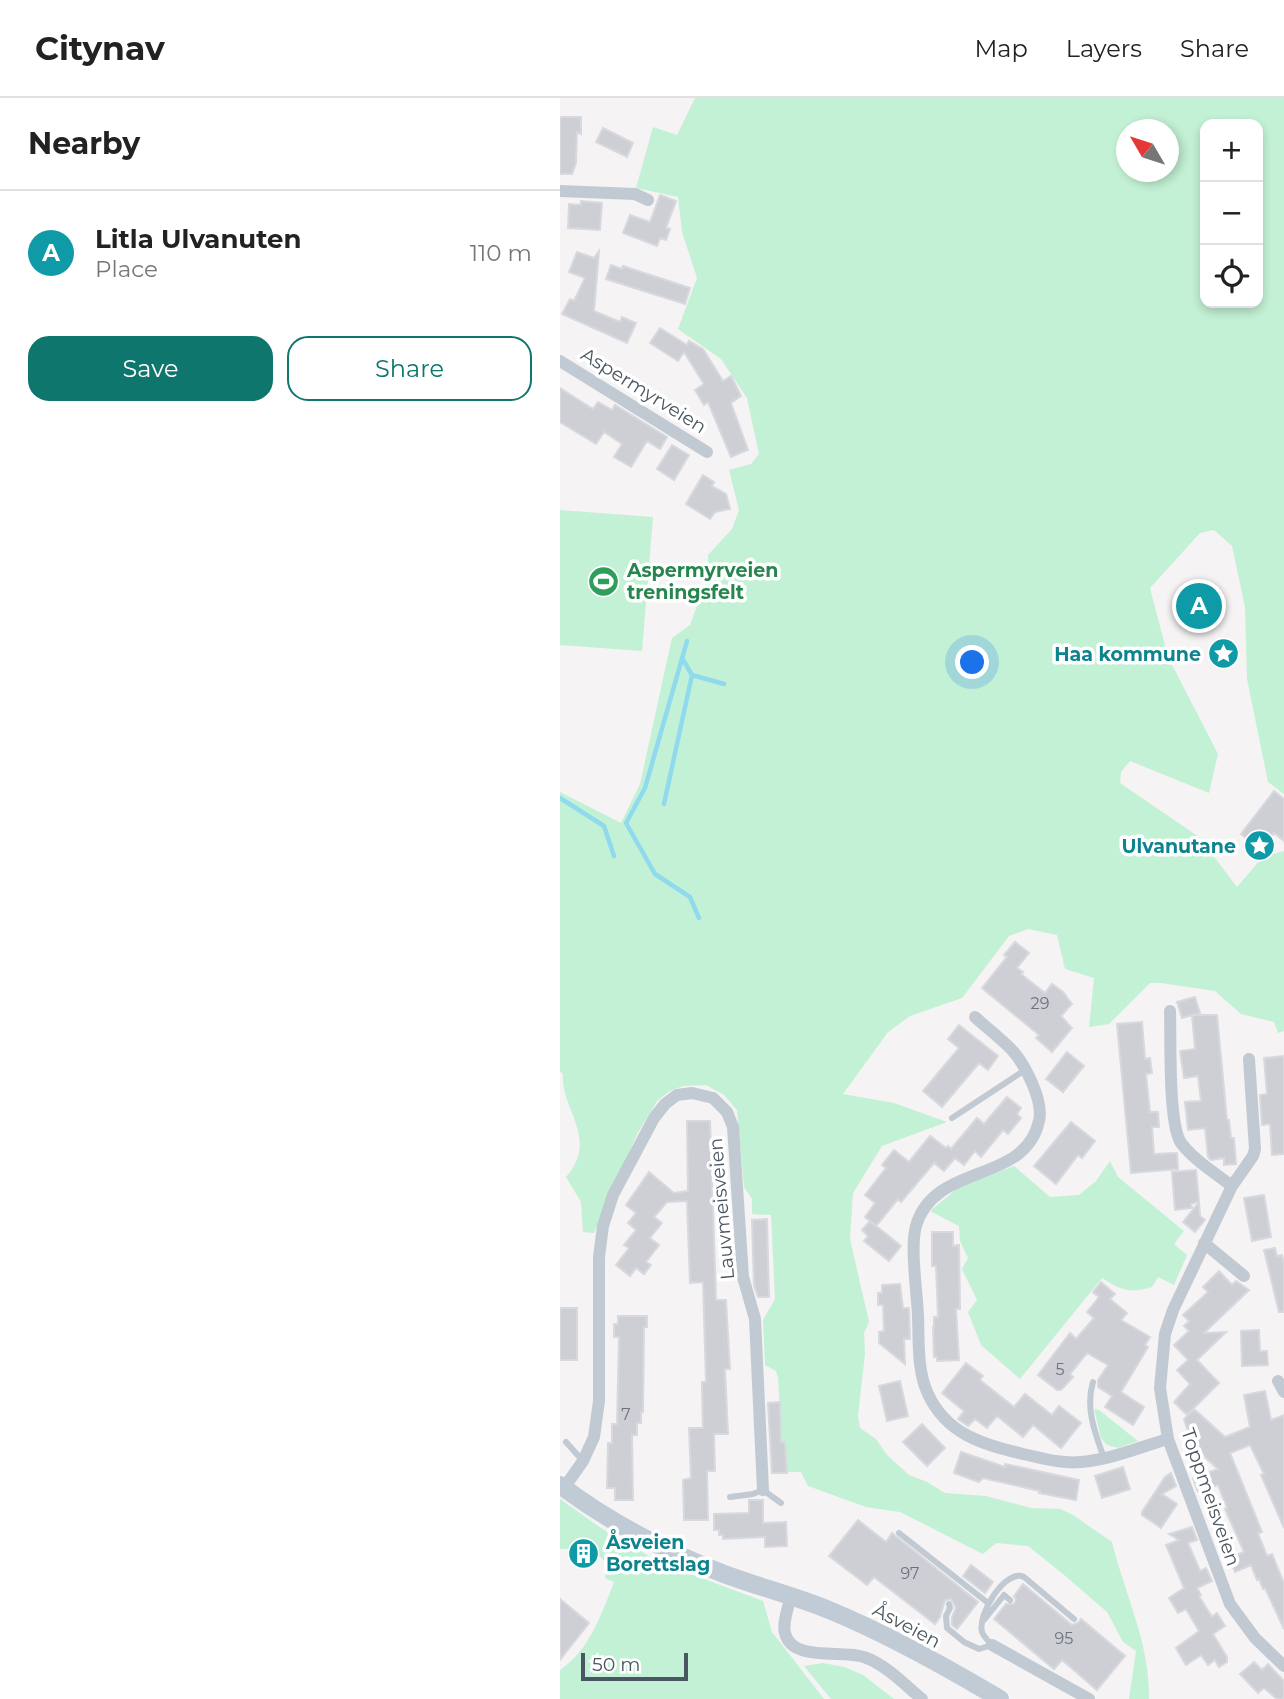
<!DOCTYPE html>
<meta charset="utf-8">
<style>
:root{--surface:#fff;--page:#f2f2f2;--text:#222;--muted:#767676;--line:#e0e0e0;--accent:#0f766e}
body{margin:0;font-family:Montserrat,sans-serif;background:var(--page);color:var(--text)}
.controls{position:absolute;right:21px;top:21px;display:grid;overflow:hidden;border-radius:14px;box-shadow:0 4px 10px #0003}
.controls button{width:63px;height:63px;display:grid;place-items:center;padding:0;border:0;border-bottom:2px solid var(--line);background:var(--surface);color:var(--text);font:35px sans-serif}
.compass{position:absolute;left:556px;top:21px;width:63px;height:63px;border-radius:50%;background:var(--surface);box-shadow:0 4px 10px #0003;rotate:309deg}
.scale{position:absolute;left:21px;bottom:18px;width:107px;box-sizing:border-box;padding-left:7px;border:4px solid #4a5661;border-top:0;font-size:19px;line-height:24px;white-space:nowrap;color:#4a5661;-webkit-text-stroke:5px #fff;paint-order:stroke}
.you{position:absolute;left:413px;top:565px;width:24px;height:24px;margin:-18px;border:5px solid #fff;border-radius:50%;background:#1a73e8;box-shadow:0 0 0 10px #1a73e833}
.badge{display:grid;place-items:center;width:46px;height:46px;border-radius:50%;background:var(--accent);color:#fff;font-size:23px;font-weight:700}
.pin{position:absolute;translate:-50% -50%;border:4px solid #fff;box-shadow:0 2px 7px #0006}
.list{margin:0;padding:0;list-style:none}
h2{display:flex;justify-content:space-between;align-items:center;height:91px;margin:0;padding:0 28px;font-size:30px}
h2 small{font-size:23px;font-weight:400;color:var(--muted)}
.list li{display:grid;grid-template-columns:46px 1fr auto;gap:21px;align-items:center;box-sizing:border-box;height:126px;padding:0 28px;border-top:2px solid var(--line)}
.list b{display:block;font-size:26px;white-space:nowrap}
.list p{margin:0;font-size:23px;white-space:nowrap;color:var(--muted)}
.list em{font-size:23px;font-style:normal;color:var(--muted)}
.actions{display:flex;gap:14px;padding:21px 28px}
.actions a{flex:1;padding:16px 0;border:2px solid var(--accent);border-radius:21px;text-align:center;font-size:24px;color:var(--accent)}
.actions .main{background:var(--accent);color:#fff}
.icon{flex:none;width:38px;height:38px;fill:none;stroke:currentColor;stroke-width:2;stroke-linecap:round;stroke-linejoin:round}
.map{position:relative;flex:none;width:724px;height:1601px;overflow:hidden}
header{display:flex;align-items:center;gap:42px;box-sizing:border-box;height:98px;padding:0 35px;background:var(--surface);border-bottom:2px solid var(--line)}
header strong{font-size:33px}
nav{display:flex;gap:38px;margin-inline-start:auto;font-size:24px}
main{display:flex}
aside{flex:1;background:var(--surface)}
.map>svg:first-child{display:block}
.green{fill:#c3f1d5;fill-rule:evenodd}
.lines{fill:none;stroke-linecap:round;stroke-linejoin:round}
.stream{stroke:#90daee;stroke-width:4.5}
.building{fill:#cdcfd5;stroke:#d7d9de;stroke-width:2}
.lane{stroke:#c1cad2;stroke-width:6}
.street{stroke:#c1cad2;stroke-width:12}
.secondary{stroke:#c1cbd6;stroke-width:18}
.labels{text-anchor:middle;stroke-width:7;stroke-linejoin:round;paint-order:stroke}
.number-label{font-size:16px;fill:#6b747e}
.street-label{font-size:19px;fill:#4a5661;stroke:#fff}
.leisure-label{font-size:19px;font-weight:bold;fill:#27864d;stroke:#fff;text-anchor:start}
.culture-label{font-size:19px;font-weight:bold;fill:#0d838f;stroke:#fff;text-anchor:end}
</style>
<header>
<strong>Citynav</strong>
<nav><a>Map</a><a>Layers</a><a>Share</a></nav>
</header>
<main>
<aside>
<h2>Nearby<small></small></h2>
<ul class="list">
<li><span class="badge" style="background:#0f9aa8">A</span><div><b>Litla Ulvanuten</b><p>Place</p></div><em>110 m</em></li>
</ul>
<div class="actions"><a class="main">Save</a><a>Share</a></div>
</aside>
<div class="map">
<svg width="724" height="1601" viewBox="0 0 724 1601">
<rect width="100%" height="100%" fill="#f5f3f3"/>
<path class="green" d="M135 0H724V696L708 684 687 581 685 509 672 448 654 432 640 435 590 490 608 559 658 656 649 695 570 663 561 674 560 685 639 739 677 789 703 759 724 753V933L718 935 714 924 681 916 655 893 601 885H590L549 926 529 929 534 880 505 871 497 837 468 831 449 838 402 900 350 918 328 934 283 996 334 1005 387 1024 322 1048 293 1095 290 1141 309 1224 304 1235 305 1256 298 1318 300 1330 316 1341 327 1357 349 1377 367 1384 385 1395 426 1398 471 1410 500 1411 513 1417 552 1444C565 1497 590 1545 589 1601H569L576 1553 563 1544 547 1514 503 1476 468 1448 436 1445 423 1456 340 1414 306 1409 248 1388 241 1374H227L225 1343H222L218 1279 216 1273 205 1267 203 1222 215 1201 211 1117 192 1116V1101L184 1089 177 1012 164 997 146 987 123 988 110 993 98 1002 77 1036 34 1135 23 1134 21 1104 6 1079C40 1041 0 1010 3 976L0 973V694L61 725 80 686 112 540 130 527 148 478V457L172 431 179 412 169 372 191 366 199 356 187 300 161 261 118 231 137 180 122 134 118 99 76 90 93 29 117 37ZM645 26H698V205H645ZM566 32H608V74H566Z
M0 412 93 419 82 553 0 547Z
M550 1063 558 1079 624 1133 614 1146 627 1157 614 1187 598 1179 592 1189C569 1196 561 1192 542 1180L460 1281 421 1247 408 1214 417 1202 402 1171 408 1160 400 1143 399 1128 370 1113 398 1090 454 1068 490 1099 519 1097 536 1083Z
M534 1311 539 1312 578 1343 558 1350 547 1347 541 1340Z
M0 1401 41 1430 101 1465 203 1503 212 1534 264 1601H0V1572C29 1553 42 1515 54 1484L45 1480 47 1467C36 1449 19 1451 0 1451Z
M263 1565 284 1569 303 1577 334 1601H271L244 1568Z"/>
<g class="lines">
<path class="stream" d="M127 543 85 690 66 725 95 776 130 799 139 820
M122 560 132 577 164 586
M0 700 44 728 54 758
M104 706 132 577"/>
</g>
<path class="building" d="M0 19H21V36L17 34 16 65 12 76H0Z
M43 30 73 45 67 59 36 44Z
M100 97 116 103 106 130 110 131 106 142 100 140 97 148 63 135 70 117 90 124Z
M21 103 42 105 40 132 8 130 9 106 21 107Z
M39 153 34 213 60 224 62 219 76 225 67 245 2 216 10 201 14 203 25 180 9 174 17 154 34 160Z
M51 167 62 171 63 168 130 190 125 206 46 181Z
M100 230 127 247 129 243 143 251 163 283 171 278 181 298 171 305 188 352 171 359 148 304 144 307 135 292 144 286 124 254 118 263 90 245Z
M0 290 33 311 38 304 52 312 55 307 107 339 100 351 87 343 71 369 54 359 62 346 44 334 36 346 0 324Z
M112 347 129 357 114 382 97 371Z
M143 377 154 384 152 388 166 396 170 411 155 414 150 421 126 406Z
M714 693 724 701V743L714 735 701 752 681 736Z
M455 844 469 855 457 870 463 874 461 876 485 895 492 886 503 894 512 906 501 918 512 930 492 954 476 940 479 937 422 890 447 859 444 857Z
M635 899 640 915 632 917H657L667 1022H669L671 1040H674L676 1066 664 1067V1060L651 1062 648 1059 645 1030 628 1032 625 1004 641 1003 638 978 624 980 620 953 635 951 632 917 622 920 617 904Z
M582 924 585 961 590 960 591 968 592 975 586 976 590 1014H598L599 1029H592L594 1056 617 1055 618 1071 571 1075 557 926Z
M399 927 438 958 428 972 419 965 382 1009 363 993 399 950 388 941Z
M507 954 524 968 503 994 486 981Z
M724 958V1056L712 1057 710 1026 702 1027 700 997 707 996 704 960Z
M447 999 461 1010 457 1016 461 1020 448 1036 443 1032 421 1059 415 1053 404 1067 395 1060 384 1073 374 1065 341 1104 338 1101 316 1128 305 1119 315 1105 305 1097 326 1070 322 1067 334 1052 349 1064 370 1038 386 1050 388 1048 391 1051 417 1020 424 1026Z
M127 1023H150L156 1202H166L170 1271H165L168 1336H154L155 1373H147L148 1422H124L123 1382 131 1380 129 1330H143L142 1288V1284H146L143 1184 130 1185 127 1103 107 1104 94 1119 102 1125 90 1140 99 1147 86 1164 91 1167 84 1176 76 1170 70 1178 56 1167 69 1150 64 1147 76 1132 68 1125 76 1115 66 1107 89 1074 114 1095 128 1093Z
M511 1024 535 1043 522 1060 518 1057 496 1086 474 1068Z
M636 1072 639 1103 631 1106 632 1110 615 1112 612 1074Z
M704 1097 711 1139 692 1143 684 1100Z
M639 1104 640 1118 645 1122 635 1134 623 1124Z
M207 1121 209 1199H198L194 1187 192 1122Z
M310 1123 341 1148 329 1163 304 1143 308 1138 302 1132Z
M372 1134H393V1148L399 1147 400 1211H396L399 1262 377 1263V1259H374L373 1229H374V1219H378L376 1168H372Z
M715 1150 717 1158 722 1157 724 1165V1214H719L704 1152Z
M659 1173 672 1187 676 1183 689 1192 644 1235 666 1234 637 1262 659 1285 627 1317 614 1304 630 1286 617 1272 628 1262 614 1247 629 1233 624 1228 629 1223 623 1217 648 1194 643 1189Z
M541 1184 555 1196 550 1201 567 1215 561 1222 590 1239 585 1247 588 1249 561 1294 584 1309 573 1327 545 1309 552 1298 538 1289V1282L548 1267 527 1255 510 1276 513 1279 501 1292H497L478 1277 510 1235 516 1241 534 1220 527 1214 539 1199 533 1194Z
M340 1186 343 1210H349L350 1241H344L345 1266 319 1245V1234L324 1233 323 1207H318V1195H322V1187Z
M0 1210H17V1262H0Z
M58 1218H87V1229H84L83 1314H81V1325H77V1337H72L73 1402H55V1390H47L48 1345H52V1326H57L59 1239H54V1226H58Z
M699 1232 700 1253H707L708 1267 682 1268 681 1233Z
M406 1265 423 1278 420 1282 454 1309 465 1296 492 1317 499 1308 521 1325 501 1350 473 1327 463 1339 437 1318 427 1330 415 1321 408 1328 398 1321 404 1313 382 1295Z
M340 1283 348 1318 327 1323 319 1288Z
M705 1293 711 1322 724 1317V1430L701 1377 704 1376 690 1347 670 1355 702 1434 698 1435 707 1458 712 1456 724 1485V1531L705 1490 703 1491 699 1481 697 1482 691 1467 675 1474 669 1460 684 1454 665 1411 667 1410 658 1387 638 1394 633 1380 658 1371 631 1347 637 1341 628 1334 624 1321 634 1311 665 1339 690 1329 684 1297Z
M220 1304 221 1344H225L227 1375H212L208 1305Z
M362 1326 385 1350 367 1368 343 1344Z
M401 1354 445 1369V1366L519 1382 516 1402 479 1395 480 1393 423 1380 419 1384 394 1375Z
M563 1369 570 1391 542 1400 535 1378Z
M611 1375 616 1388 602 1396 617 1406 601 1430 582 1417V1414L605 1379Z
M189 1402H203V1425L226 1424 227 1448 205 1449V1439L163 1441V1437H159V1432H154V1416L189 1415Z
M298 1422 326 1444 332 1435 418 1504 397 1531 392 1527V1519L396 1510 391 1501 385 1502 380 1519 375 1526 314 1479 307 1487 269 1458Z
M632 1429 637 1442 628 1445 640 1473 646 1470 652 1483 637 1490 641 1497 639 1498 652 1519 657 1515 665 1528 653 1536 667 1559V1564L659 1569 655 1562 648 1567 641 1557 626 1567 616 1550 639 1533 626 1511 618 1515 609 1500 624 1490 606 1447 619 1442 609 1436Z
M411 1467 433 1484 425 1495 403 1478Z
M463 1486 512 1527 518 1525 521 1521 565 1558 537 1592 502 1562 494 1571 434 1521 446 1506H454L456 1502 454 1498Z
M0 1501 29 1525 0 1562Z
M694 1564 702 1572 708 1566 724 1583V1601H717L704 1590 698 1595 680 1576Z"/>
<g class="lines">
<path class="lane" d="M392 1020 465 972
M533 1284C525 1310 535 1335 544 1360
M6 1344 22 1362
M170 1399 193 1396 203 1392 221 1405
M339 1435 428 1505
M389 1506 390 1510 386 1518 387 1530 404 1544 419 1551 432 1547C428 1543 424 1539 422 1534 417 1517 445 1470 464 1479L514 1521
M424 1522 444 1497 450 1502"/>
<path class="street" d="M0 93 75 96 88 102
M0 263 147 354
M610 913C611 941 608 1025 621 1045 634 1062 655 1075 672 1088
M415 919C427 930 440 940 451 951 465 966 484 1003 479 1023 465 1087 374 1064 356 1128 350 1149 357 1194 358 1218 359 1243 357 1273 368 1296 387 1337 423 1346 463 1356 482 1360 501 1366 521 1364 550 1362 580 1349 608 1341
M689 961 695 1051 693 1058 672 1088 613 1212 605 1236 600 1290 608 1341 670 1506 695 1540 724 1568
M644 1145 684 1178
M718 1283 724 1294
M4 1390 23 1363 34 1339 39 1303V1159L43 1128 53 1097 94 1020 105 1006 117 997 132 995 153 1000 167 1014 173 1029 183 1179 195 1221 203 1392
M231 1497C229 1508 222 1525 225 1535 232 1565 283 1551 304 1559 325 1566 345 1587 362 1601
M432 1547 529 1601"/>
<path class="secondary" d="M0 1387C50 1425 105 1453 164 1476 199 1489 235 1498 269 1512 325 1535 388 1570 440 1601"/>
</g>
<defs>
<symbol id="stadium-disc" viewBox="-11 -11 22 22"><circle r="9.5" fill="#2e9e5b" stroke="#fff"/><path d="M0-5a6.5 5 0 1 0 0 10a6.5 5 0 1 0 0-10ZM-3.5-1.8h7v3.6h-7Z" fill="#fff"/></symbol>
<symbol id="sight-disc" viewBox="-11 -11 22 22"><circle r="9.5" fill="#0f9aa8" stroke="#fff"/><path d="M0-6L1.8-2.2L6-1.7L2.9 1.2L3.7 5.4L0 3.3L-3.7 5.4L-2.9 1.2L-6-1.7L-1.8-2.2Z" fill="#fff"/></symbol>
<symbol id="building-disc" viewBox="-11 -11 22 22"><circle r="9.5" fill="#0f9aa8" stroke="#fff"/><path d="M-4-6H4V6H1V3H-1V6H-4ZM-2.5-4.3h1.7v1.8h-1.7ZM.8-4.3h1.7v1.8H.8ZM-2.5-1h1.7V.8h-1.7ZM.8-1h1.7V.8H.8Z" fill="#fff"/></symbol>
</defs>
<g fill-rule="evenodd">
<use href="#stadium-disc" x="26" y="466" width="35" height="35"/>
<use href="#sight-disc" x="646" y="538" width="35" height="35"/>
<use href="#sight-disc" x="682" y="730" width="35" height="35"/>
<use href="#building-disc" x="6" y="1438" width="35" height="35"/>
</g>
<g class="labels">
<g class="number-label">
<text x="480" y="911">29</text>
<text x="500" y="1277">5</text>
<text x="66" y="1322">7</text>
<text x="350" y="1481">97</text>
<text x="504" y="1546">95</text>
</g>
<g class="street-label">
<text transform="translate(84 292) rotate(32)" y="7">Aspermyrveien</text>
<text transform="translate(161 1111) rotate(-95)" y="7">Lauvmeisveien</text>
<text transform="translate(651 1399) rotate(71)" y="7">Toppmeisveien</text>
<text transform="translate(347 1527) rotate(28)" y="7">Åsveien</text>
</g>
<g class="leisure-label">
<text x="67" y="479">Aspermyrveien<tspan x="67" dy="22">treningsfelt</tspan></text>
</g>
<g class="culture-label">
<text x="641" y="563">Haa kommune</text>
<text x="676" y="755">Ulvanutane</text>
<text x="46" y="1451" text-anchor="start">Åsveien<tspan x="46" dy="22">Borettslag</tspan></text>
</g>
</g>
</svg>
<div class="controls">
<button>+</button>
<button>−</button>
<button><svg class="icon" aria-label="locate" viewBox="0 0 24 24"><circle cx="12" cy="12" r="6"/><path d="M12 2v4M12 18v4M2 12h4M18 12h4"/></svg></button>
</div>
<svg class="compass" viewBox="-18 -18 36 36"><path d="M0-13l5 13h-10z" fill="#e53935"/><path d="M0 13l5-13h-10z" fill="#767676"/></svg>
<div class="scale">50 m</div>
<div class="you"></div>
<div class="pin badge" style="left:639px;top:508px;background:#0f9aa8">A</div>
</div>
</main>
